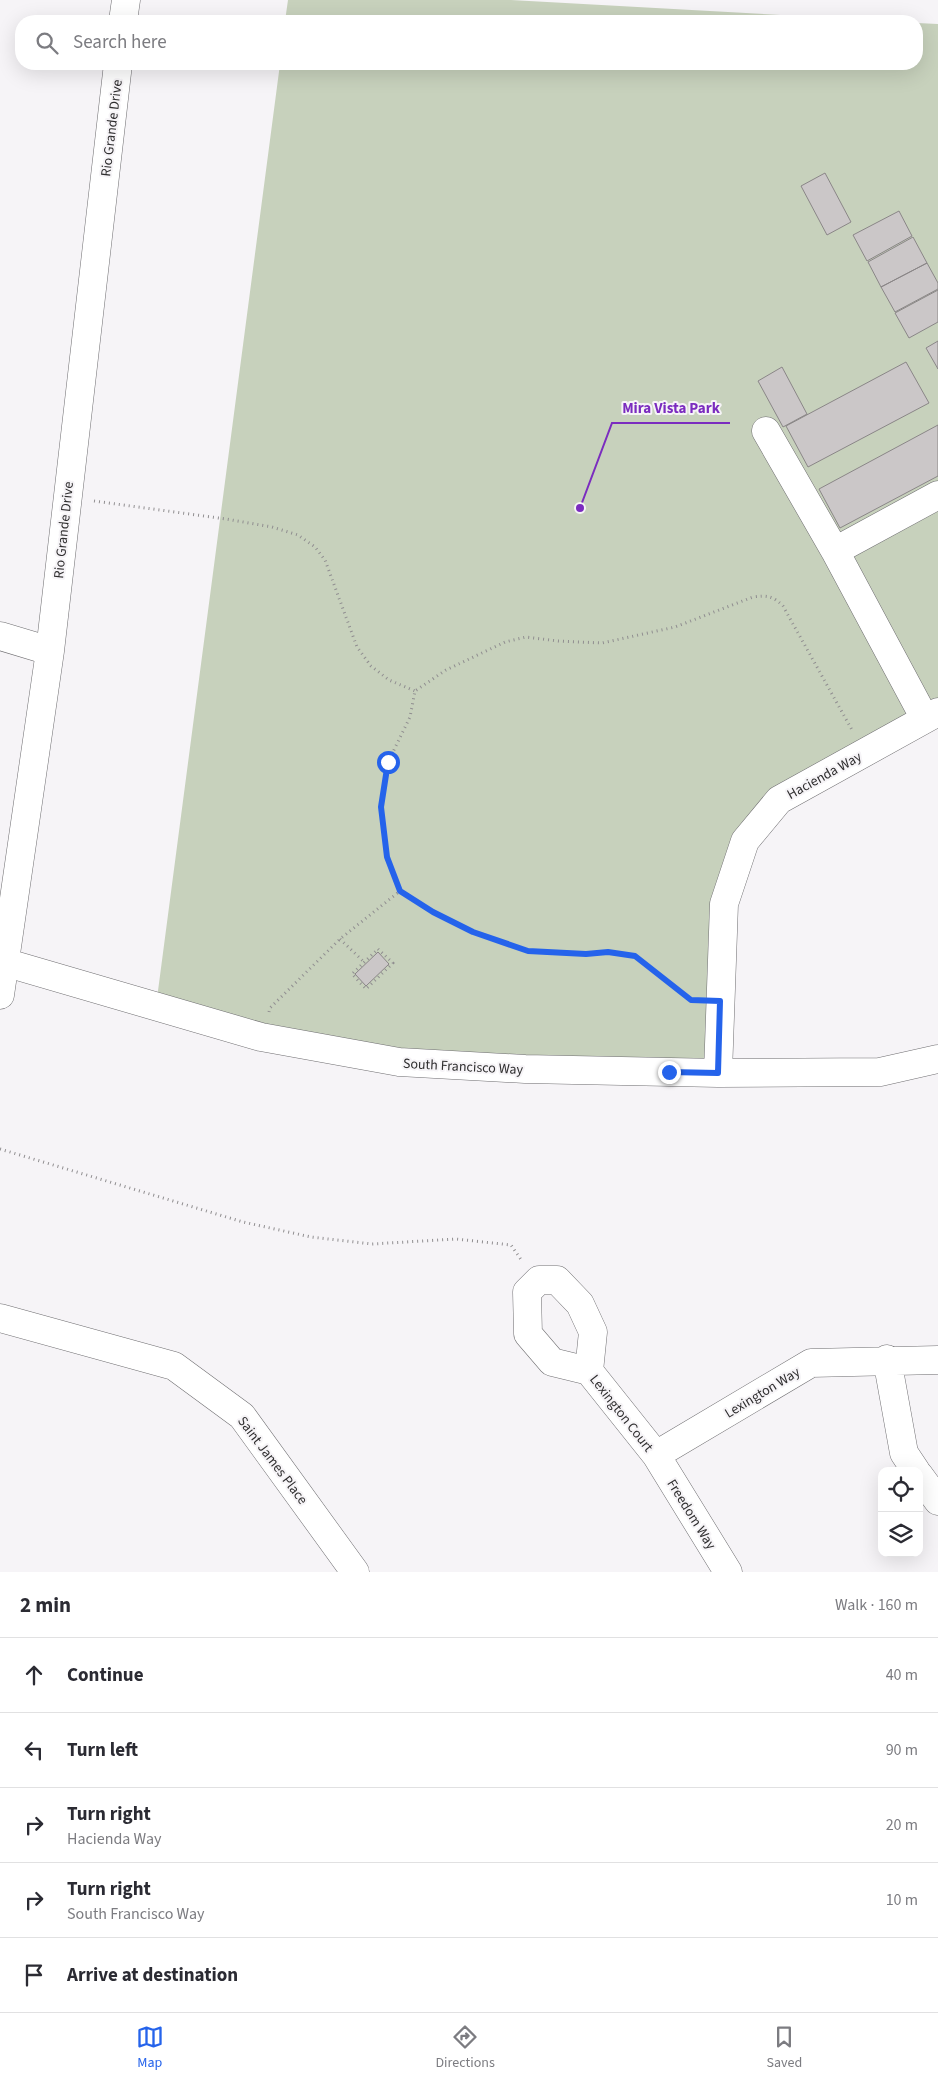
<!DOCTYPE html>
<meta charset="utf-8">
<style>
:root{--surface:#fff;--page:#f7f7f7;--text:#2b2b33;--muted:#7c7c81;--line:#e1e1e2;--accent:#2563eb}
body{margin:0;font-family:"Source Sans 3",sans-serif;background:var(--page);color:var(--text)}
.controls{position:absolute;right:15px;bottom:15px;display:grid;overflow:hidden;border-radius:10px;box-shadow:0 5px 20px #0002}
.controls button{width:45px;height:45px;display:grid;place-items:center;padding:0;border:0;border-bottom:1px solid var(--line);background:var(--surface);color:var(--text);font:25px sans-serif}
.stop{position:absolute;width:15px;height:15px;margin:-11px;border:4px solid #2563eb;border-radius:50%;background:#fff}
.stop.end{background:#2563eb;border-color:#fff;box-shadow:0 1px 5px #0008}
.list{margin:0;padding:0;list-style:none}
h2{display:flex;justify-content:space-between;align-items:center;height:65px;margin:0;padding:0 20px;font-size:21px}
h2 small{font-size:16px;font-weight:400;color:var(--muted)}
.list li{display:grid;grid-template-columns:32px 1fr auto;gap:15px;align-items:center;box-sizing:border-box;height:75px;padding:0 20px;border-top:1px solid var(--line)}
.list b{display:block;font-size:19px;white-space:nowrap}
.list p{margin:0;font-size:16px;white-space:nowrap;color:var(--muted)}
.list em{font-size:16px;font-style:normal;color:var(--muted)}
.icon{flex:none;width:28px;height:28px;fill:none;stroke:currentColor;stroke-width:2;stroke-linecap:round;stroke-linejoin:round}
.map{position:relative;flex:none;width:938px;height:1572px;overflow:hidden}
.search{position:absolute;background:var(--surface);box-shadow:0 5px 20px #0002;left:15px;right:15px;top:15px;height:55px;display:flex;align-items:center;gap:12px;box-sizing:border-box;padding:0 18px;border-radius:20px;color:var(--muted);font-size:19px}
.sheet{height:440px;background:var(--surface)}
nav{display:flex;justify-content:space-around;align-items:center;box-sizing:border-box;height:70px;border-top:1px solid var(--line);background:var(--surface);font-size:14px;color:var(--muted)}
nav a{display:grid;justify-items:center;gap:2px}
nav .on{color:var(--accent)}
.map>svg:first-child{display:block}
.green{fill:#c7d1bc}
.building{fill:#cbc7c8;stroke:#8a8687}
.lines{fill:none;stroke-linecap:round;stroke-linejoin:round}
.minor-casing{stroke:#6f6e71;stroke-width:29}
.path{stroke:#908e90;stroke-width:3;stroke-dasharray:1 4;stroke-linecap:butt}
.minor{stroke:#fff;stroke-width:28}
.route{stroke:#2563eb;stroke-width:6}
.labels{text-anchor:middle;stroke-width:4;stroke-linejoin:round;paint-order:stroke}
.street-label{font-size:14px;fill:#2f2e2f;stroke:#f6f4f7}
.leader{fill:none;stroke:#7b2cbf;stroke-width:2}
.callout-dot{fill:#7b2cbf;stroke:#f6f4f7;stroke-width:2}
.callout-label{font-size:15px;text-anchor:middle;font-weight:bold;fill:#7b2cbf;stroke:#f6f4f7;stroke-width:4;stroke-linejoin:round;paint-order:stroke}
</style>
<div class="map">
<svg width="938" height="1572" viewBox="0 0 938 1572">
<rect width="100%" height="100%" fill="#f6f4f7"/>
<path class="green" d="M288 0H511L890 21H285Z
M917 23 938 24V712L779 800 745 841 718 1073 399 1062 156 1006 280 64H917Z"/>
<path class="building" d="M825 173 851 222 827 235 801 186Z
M899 211 912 236 867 261 853 235Z
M913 237 927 263 881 287 868 262Z
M927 263 938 283V289L895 312 881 287Z
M938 290V322L909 338 895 313Z
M938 341V369L926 348Z
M906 362 929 403 808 467 786 426Z
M782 367 807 414 783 427 758 381Z
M938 425V476L840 528 819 489Z
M378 952 389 964 366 986 355 974Z"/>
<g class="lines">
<defs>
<path id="minor" d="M123 21 126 0
M766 431 835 551 925 719
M835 551 938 495
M0 636 50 651
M0 961 261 1037 399 1062 525 1069 718 1073 880 1072 938 1059
M0 995 50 651 118 64
M718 1073 724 904 745 841 779 800 938 712
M0 1318 174 1366 242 1416 355 1572
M887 1359 904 1453 916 1471
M589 1371 593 1332 580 1304 557 1280H539L527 1292 528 1334 552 1362 589 1371 656 1455 728 1572
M656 1455 811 1363 938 1360
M919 1475 938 1501"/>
</defs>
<use href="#minor" class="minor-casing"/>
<path class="path" d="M94 501 226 519 272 527 298 535 315 547 325 560 357 647 371 666 389 680 415 691
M340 939 364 962
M378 949 393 963 366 989 352 974Z
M695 1000H691L635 956 608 952 586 953 528 951 473 932 433 912 400 891 387 857 381 807 388 762 410 717 415 691 446 670 505 642 526 637 558 641 602 643 675 627 753 597C767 595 773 596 783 606L852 730
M269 1012 270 1008 340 939 400 891
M0 1149 243 1222 311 1237 372 1244 456 1239 511 1245 522 1261"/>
<use href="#minor" class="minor"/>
</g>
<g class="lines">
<path class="route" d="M388 762 381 807 387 857 400 891 433 912 473 932 528 951 586 954 608 952 635 956 691 1000 720 1001 718 1073 669 1072"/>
</g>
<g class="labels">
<g class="street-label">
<text transform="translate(111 128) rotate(-83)" y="5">Rio Grande Drive</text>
<text transform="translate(63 530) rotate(-84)" y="5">Rio Grande Drive</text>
<text transform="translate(824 775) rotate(-29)" y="5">Hacienda Way</text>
<text transform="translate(463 1066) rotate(3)" y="5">South Francisco Way</text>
<text transform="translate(762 1392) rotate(-31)" y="5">Lexington Way</text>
<text transform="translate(622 1413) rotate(52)" y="5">Lexington Court</text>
<text transform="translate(273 1460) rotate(53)" y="5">Saint James Place</text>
<text transform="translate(692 1514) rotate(58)" y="5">Freedom Way</text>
</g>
</g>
<path class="leader" d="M580 508L612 423H730"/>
<circle class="callout-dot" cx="580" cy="508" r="5"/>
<g class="callout-label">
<text x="671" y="413">Mira Vista Park</text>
</g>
</svg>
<div class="controls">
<button><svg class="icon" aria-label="locate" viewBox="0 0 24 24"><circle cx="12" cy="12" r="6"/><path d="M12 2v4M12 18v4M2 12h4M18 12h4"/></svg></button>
<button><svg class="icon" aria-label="layers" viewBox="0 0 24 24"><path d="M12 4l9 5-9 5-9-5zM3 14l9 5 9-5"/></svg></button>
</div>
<div class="stop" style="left:388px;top:762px"></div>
<div class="stop end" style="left:669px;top:1072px"></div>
<div class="search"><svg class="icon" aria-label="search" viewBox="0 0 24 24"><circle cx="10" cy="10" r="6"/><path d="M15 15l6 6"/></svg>Search here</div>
</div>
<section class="sheet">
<h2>2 min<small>Walk · 160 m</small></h2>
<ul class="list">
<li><svg class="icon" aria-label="ahead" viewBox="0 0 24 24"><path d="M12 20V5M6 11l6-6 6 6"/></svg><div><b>Continue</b></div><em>40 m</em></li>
<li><svg class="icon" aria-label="left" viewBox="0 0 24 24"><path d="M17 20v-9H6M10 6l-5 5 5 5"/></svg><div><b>Turn left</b></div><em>90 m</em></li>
<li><svg class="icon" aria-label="right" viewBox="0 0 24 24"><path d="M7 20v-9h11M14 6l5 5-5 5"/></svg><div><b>Turn right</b><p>Hacienda Way</p></div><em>20 m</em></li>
<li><svg class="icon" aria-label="right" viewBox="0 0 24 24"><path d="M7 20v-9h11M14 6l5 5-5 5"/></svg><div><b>Turn right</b><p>South Francisco Way</p></div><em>10 m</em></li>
<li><svg class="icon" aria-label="arrive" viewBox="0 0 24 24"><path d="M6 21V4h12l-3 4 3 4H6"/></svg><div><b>Arrive at destination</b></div></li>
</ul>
</section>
<nav>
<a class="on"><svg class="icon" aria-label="map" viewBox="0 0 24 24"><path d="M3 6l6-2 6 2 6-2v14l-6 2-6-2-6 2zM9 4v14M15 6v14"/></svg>Map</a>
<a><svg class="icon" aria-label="directions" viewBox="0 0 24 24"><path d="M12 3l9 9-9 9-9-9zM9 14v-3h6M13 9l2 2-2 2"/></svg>Directions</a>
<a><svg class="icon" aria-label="saved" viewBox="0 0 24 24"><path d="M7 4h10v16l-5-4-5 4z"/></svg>Saved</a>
</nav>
